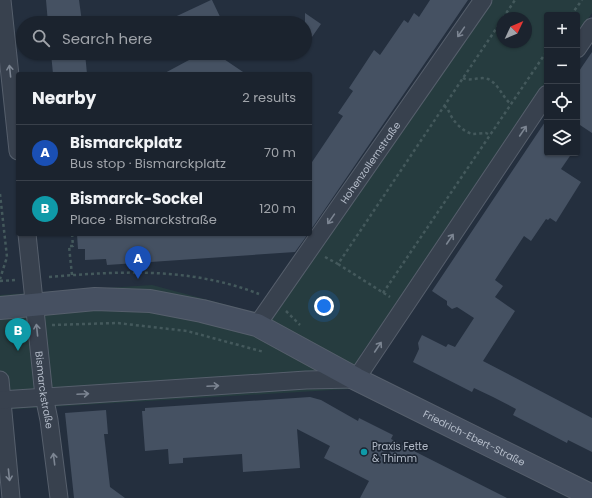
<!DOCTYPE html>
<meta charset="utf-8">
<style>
:root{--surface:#1b232e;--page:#242b36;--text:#f1f3f6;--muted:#a0a4aa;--line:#39404a;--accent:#8bbbb9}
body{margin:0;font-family:Poppins,sans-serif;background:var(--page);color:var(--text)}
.controls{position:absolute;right:12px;top:12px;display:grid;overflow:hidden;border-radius:4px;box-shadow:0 1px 3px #0004}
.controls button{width:36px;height:36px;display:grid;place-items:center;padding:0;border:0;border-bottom:1px solid var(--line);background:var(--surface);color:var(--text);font:20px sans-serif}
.compass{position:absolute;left:496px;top:12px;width:36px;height:36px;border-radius:50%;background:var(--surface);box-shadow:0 1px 3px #0004;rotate:46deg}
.you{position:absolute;left:324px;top:306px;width:14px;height:14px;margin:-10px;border:3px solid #fff;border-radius:50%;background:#1a73e8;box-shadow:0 0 0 6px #1a73e833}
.badge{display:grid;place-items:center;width:26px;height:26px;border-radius:50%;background:var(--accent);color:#fff;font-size:13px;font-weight:700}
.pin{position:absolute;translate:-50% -33px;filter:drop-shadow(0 1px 2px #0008)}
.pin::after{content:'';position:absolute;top:21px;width:14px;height:12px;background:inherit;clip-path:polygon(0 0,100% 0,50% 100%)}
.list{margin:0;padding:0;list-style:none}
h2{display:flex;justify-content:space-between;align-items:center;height:52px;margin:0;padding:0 16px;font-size:17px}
h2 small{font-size:13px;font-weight:400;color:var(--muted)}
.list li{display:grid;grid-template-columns:26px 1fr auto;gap:12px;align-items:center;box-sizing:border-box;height:56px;padding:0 16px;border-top:1px solid var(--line)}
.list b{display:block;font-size:15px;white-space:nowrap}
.list p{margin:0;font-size:13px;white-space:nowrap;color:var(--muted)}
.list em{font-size:13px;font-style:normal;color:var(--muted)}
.icon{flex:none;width:22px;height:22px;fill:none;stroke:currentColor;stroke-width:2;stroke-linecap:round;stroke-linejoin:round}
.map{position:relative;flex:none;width:592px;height:498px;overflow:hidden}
.search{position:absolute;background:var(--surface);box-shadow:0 1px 3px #0004;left:16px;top:16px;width:296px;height:44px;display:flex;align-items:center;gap:10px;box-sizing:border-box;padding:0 14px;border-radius:22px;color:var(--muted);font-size:15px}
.panel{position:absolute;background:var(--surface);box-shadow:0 1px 3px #0004;left:16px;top:72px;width:296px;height:164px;border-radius:4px}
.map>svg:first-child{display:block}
.green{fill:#263c3f;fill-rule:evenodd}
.building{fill:#455162}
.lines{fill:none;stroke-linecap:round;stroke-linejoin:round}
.street-casing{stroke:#565f6c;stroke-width:19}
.secondary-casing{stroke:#565f6c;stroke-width:24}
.path{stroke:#44595c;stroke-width:2.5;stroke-dasharray:3 3;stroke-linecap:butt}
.street{stroke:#38414e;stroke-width:17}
.secondary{stroke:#465061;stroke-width:22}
.oneway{stroke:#7c8592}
.culture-dot{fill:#0f9aa8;stroke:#1d2633;stroke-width:1.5}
.labels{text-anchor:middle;stroke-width:3.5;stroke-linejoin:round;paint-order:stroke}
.street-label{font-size:10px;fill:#b4bcc9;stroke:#1d2633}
.poi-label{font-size:10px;fill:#b4bcc9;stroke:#1d2633;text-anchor:start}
</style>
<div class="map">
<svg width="592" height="498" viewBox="0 0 592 498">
<rect width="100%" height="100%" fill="#242f3e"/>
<path class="green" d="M472 0H592V13L577 35V15H547V80L389 315 361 354 349 389 0 410V295L152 285 261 314ZM502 18H526V42H502Z"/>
<path class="building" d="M46 0H79L82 22 48 23Z
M212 0 223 23H162L211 0Z
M430 0H468L310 231V165L343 116 338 113 353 91 349 88 374 50 380 55 404 20 408 23 414 13 419 17Z
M305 13 321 24 305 47Z
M592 52V133L577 123V74Z
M51 53H85L87 74H53Z
M202 53H215L246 74H163Z
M547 119V153H572L561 169 581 182 556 222 550 218 548 220 546 219 531 241 524 236 495 280 503 286 495 297 515 311 483 361 592 418V452L568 440 567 443 513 415 516 409 493 397 474 388 472 392 413 362 419 349 418 343 422 335 446 347 448 344 455 347 474 318 457 307 452 309 447 305V301L432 291Z
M77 234H308L295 252 107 265 106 259 85 260V249H78Z
M310 397 321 400 358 421 359 418 393 435 391 439 404 446 507 498H360L369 481 324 458 330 446 297 429 300 468 243 472 242 454 183 458V463L169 464 168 449 145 451 142 411H145V408Z
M106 410 108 434H104L110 487 125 498H74L65 413Z"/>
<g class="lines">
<defs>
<g id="street">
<path d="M2 0 18 151"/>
<path d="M577 49 592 27"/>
<path id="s1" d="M27 234 44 396 49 420 59 498"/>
<path id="s2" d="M257 325 483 0"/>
<path d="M0 380 11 498"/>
<path d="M0 400 306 380 356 379 547 94"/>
</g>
<g id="secondary">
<path id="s3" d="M0 308 95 299 150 301 202 311 257 325 356 379 592 496"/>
</g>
</defs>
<use href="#street" class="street-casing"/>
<use href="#secondary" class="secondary-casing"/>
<path class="path" d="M571 15 582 0
M503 18 515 0
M463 78C470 82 480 76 488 79 499 84 502 97 511 104
M444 106 448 109C451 119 462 132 473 134 477 134 482 133 486 133L490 135
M0 194 7 257 0 279
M72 234 73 246H69L72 275
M325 257 338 264 502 20
M338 264 390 297
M49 277C121 271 190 267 259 294
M0 281 16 280
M383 293 547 51
M286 311 300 325
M52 325 117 323 187 331 264 352"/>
<use href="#street" class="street"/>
<use href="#secondary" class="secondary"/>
</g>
<defs><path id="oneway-shaft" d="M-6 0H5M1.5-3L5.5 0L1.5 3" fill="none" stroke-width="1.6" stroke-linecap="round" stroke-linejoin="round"/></defs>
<g class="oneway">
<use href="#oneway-shaft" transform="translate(461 32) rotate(125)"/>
<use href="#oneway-shaft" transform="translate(10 71) rotate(-96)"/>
<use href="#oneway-shaft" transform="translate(523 131) rotate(-56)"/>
<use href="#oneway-shaft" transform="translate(331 219) rotate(125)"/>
<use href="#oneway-shaft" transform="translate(450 239) rotate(-56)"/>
<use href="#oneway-shaft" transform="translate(37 330) rotate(-96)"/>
<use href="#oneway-shaft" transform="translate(378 347) rotate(-56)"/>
<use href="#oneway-shaft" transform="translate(213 386) rotate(-3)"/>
<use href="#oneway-shaft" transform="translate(83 394) rotate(-3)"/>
<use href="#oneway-shaft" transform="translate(54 459) rotate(-97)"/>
<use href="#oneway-shaft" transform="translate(9 475) rotate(84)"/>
</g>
<circle class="culture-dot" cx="364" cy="452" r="4"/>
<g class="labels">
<g class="street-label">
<text dy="4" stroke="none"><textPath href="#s2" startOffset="198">Hohenzollernstraße</textPath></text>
<text dy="4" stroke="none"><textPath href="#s1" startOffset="157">Bismarckstraße</textPath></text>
<text dy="4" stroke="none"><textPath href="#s3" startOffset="505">Friedrich-Ebert-Straße</textPath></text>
</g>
<g class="poi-label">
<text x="372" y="450">Praxis Fette<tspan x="372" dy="12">&amp; Thimm</tspan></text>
</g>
</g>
</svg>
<div class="controls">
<button>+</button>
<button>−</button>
<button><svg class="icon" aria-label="locate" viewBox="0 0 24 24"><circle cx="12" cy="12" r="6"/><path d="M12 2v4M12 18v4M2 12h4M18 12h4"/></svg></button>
<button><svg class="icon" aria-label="layers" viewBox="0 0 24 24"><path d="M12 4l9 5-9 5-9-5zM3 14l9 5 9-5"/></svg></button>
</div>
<svg class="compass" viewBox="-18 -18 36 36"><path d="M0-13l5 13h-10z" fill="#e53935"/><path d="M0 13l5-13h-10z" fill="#a0a4aa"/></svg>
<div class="you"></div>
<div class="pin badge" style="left:138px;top:279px;background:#1a4fb4">A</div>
<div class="pin badge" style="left:18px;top:351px;background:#0f9aa8">B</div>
<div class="search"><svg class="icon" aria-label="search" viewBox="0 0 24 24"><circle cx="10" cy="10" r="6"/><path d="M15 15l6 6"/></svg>Search here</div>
<section class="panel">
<h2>Nearby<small>2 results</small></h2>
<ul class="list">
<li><span class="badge" style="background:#1a4fb4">A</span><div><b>Bismarckplatz</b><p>Bus stop · Bismarckplatz</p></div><em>70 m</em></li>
<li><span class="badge" style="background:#0f9aa8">B</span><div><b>Bismarck-Sockel</b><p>Place · Bismarckstraße</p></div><em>120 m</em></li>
</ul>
</section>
</div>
